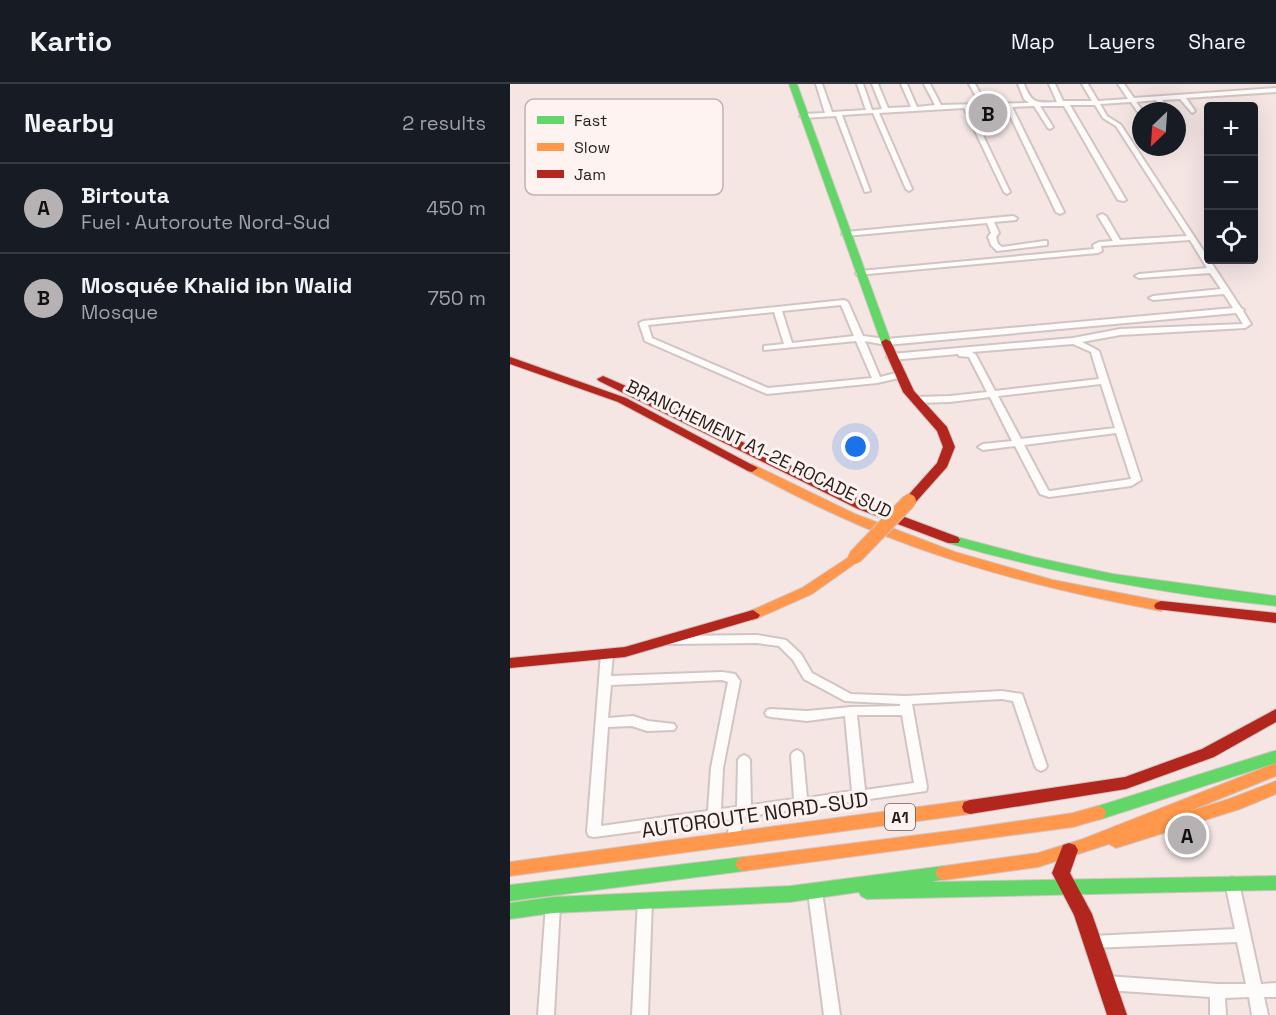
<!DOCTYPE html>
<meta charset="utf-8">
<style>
:root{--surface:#171b24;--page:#20242c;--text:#f1f3f6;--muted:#9ea1a6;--line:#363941;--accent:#b6b2b3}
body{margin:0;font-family:"Space Grotesk",sans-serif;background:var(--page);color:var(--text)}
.controls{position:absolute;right:18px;top:18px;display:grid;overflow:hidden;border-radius:6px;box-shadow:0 6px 24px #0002}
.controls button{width:54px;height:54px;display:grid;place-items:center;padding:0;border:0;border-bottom:2px solid var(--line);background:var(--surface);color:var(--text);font:30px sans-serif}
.compass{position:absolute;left:622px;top:18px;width:54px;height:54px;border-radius:50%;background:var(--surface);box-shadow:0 6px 24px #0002;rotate:205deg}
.you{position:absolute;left:346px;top:363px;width:21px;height:21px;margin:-15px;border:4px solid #fff;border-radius:50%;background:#1a73e8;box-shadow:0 0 0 9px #1a73e833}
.badge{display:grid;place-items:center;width:39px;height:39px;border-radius:50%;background:var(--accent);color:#111;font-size:20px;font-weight:700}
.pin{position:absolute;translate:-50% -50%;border:3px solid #fff;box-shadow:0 2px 6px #0006}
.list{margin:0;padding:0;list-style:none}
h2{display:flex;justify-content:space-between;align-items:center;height:78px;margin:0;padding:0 24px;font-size:26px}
h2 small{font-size:20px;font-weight:400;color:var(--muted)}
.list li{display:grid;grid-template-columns:39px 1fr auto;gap:18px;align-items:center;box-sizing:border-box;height:90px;padding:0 24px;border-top:2px solid var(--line)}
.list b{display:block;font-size:22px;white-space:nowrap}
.list p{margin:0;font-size:20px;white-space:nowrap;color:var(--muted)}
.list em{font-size:20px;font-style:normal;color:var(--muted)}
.icon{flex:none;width:33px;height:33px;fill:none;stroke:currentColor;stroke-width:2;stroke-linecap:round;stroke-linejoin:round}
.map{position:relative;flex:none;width:766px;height:931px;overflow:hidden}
header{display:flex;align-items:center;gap:36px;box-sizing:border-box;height:84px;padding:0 30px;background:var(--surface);border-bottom:2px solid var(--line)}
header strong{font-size:28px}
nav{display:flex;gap:33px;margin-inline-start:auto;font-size:21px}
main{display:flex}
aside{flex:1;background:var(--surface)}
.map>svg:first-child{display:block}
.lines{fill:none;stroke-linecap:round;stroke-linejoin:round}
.street-casing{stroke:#d1c5c3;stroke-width:4}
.fast-casing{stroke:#d1c5c3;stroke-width:2}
.slow-casing{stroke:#d1c5c3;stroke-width:2}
.jam-casing{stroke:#d1c5c3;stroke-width:2}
.street{fill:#fefbfb;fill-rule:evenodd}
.fast{fill:#63d668;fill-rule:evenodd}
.slow{fill:#ff974d;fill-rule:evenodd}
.jam{fill:#b3261e;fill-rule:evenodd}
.slow-bridge-casing{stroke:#d1c5c3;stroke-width:16;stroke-linecap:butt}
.slow-bridge{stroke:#ff974d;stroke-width:14}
.labels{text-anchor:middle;stroke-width:6;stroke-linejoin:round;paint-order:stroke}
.shield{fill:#fef3f1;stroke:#685d5b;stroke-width:1.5}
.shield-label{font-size:16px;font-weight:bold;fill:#271d1b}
.street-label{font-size:18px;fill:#271d1b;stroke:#fef3f1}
.near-street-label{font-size:21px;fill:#271d1b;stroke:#fef3f1}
.key{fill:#fef3f1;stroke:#beb3b1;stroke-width:1.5}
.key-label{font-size:16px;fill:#271d1b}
</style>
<header>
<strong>Kartio</strong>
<nav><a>Map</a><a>Layers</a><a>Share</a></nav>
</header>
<main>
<aside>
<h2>Nearby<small>2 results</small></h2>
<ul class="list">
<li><span class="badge">A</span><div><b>Birtouta</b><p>Fuel · Autoroute Nord-Sud</p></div><em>450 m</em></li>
<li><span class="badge">B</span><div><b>Mosquée Khalid ibn Walid</b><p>Mosque</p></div><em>750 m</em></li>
</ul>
</aside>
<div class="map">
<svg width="766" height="931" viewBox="0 0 766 931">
<rect width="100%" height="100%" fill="#f5e6e4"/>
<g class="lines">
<defs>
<path id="street" d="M306 0H312L322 28 356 26 347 0H353L362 26 372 25 362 0H368L378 24 401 23 391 0H397L407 23 425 21 414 0H420L431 21 470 20 459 0H465L476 20 519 19 514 15 508 0H514C522 20 526 19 547 18L539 0H545L553 17H582L572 0H578L588 17 618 15 608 0H614L624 14 766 4V8L676 14 685 27 682 29 670 15 652 16 660 27H654L646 16 626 18 633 27H631V31L629 30 621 18 590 20 597 32 611 41 731 224 734 226 733 227 741 240 735 244 610 251 572 258 589 267 631 396 621 402 539 413 530 410 505 362 473 366 468 363 473 360 502 357 480 313 440 318 406 319 401 316 406 313 440 312 477 308 459 273 449 272 448 270 381 276 377 273 381 270 563 254 610 245 733 240 726 229 376 261 355 257 370 293 390 288 394 291 393 293 367 299 257 310 135 257 129 239 133 237 334 216 338 218 353 252 376 255 723 224 714 210 643 216 639 214 643 212 711 205 700 189 629 194 625 192 629 190 697 184 680 156 591 162 592 167 588 169 347 191 346 189 350 187 584 165 583 161 589 158 603 157 588 132 592 130 596 132 610 156 677 152 606 42 593 34 585 21H560L616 116 614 117 608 116 554 22H530L543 43 540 45 538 44 524 22 502 23 554 128 550 130 546 128 496 23 460 24 500 108 497 110 494 108 454 24 369 29 402 105 399 107 396 105 363 29 332 31 360 107 355 108 326 32 293 34 290 32 293 30 315 29ZM331 221 344 252 282 259 272 227ZM264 228 274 260 254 262V266L346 257 362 294 258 304 142 254 138 241ZM563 260 581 268 589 295 485 307 466 271 462 268ZM591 300 605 344 511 355 488 312ZM606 349 621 395 540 407 538 406 514 361Z
M503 132 507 134 506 136 484 138 489 149 486 153 488 160 492 163 534 157H537V161L487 167 481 161 478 153 481 149 477 139 336 152 332 150 336 148Z
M247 551 276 556 291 570 302 589 341 610 395 612 492 607 512 610 537 682 535 685 531 687 527 685 525 682 503 617 492 615 402 620 417 703 416 707 233 733 229 759 224 760 219 759 217 755 220 735 84 753 79 752 77 748 91 570 93 567H101L103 570 101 592 212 588 225 590 230 597 213 684 211 725 227 723 228 676 230 673 234 671 238 673 240 676 241 721 284 715 281 671 283 668 287 666 291 668 293 671 297 714 342 707 335 632 297 637 261 633 257 632 255 629 257 626 261 625 297 627 341 623 390 622V620L335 617 294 595 283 576 269 562 247 559 160 560 156 559 154 556 156 553 160 552ZM212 596 218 598 201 684 198 727 91 742 98 643 122 642 137 647 164 646 166 643 164 640 138 637 123 632 98 634 101 601ZM347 631H392L404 699 355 706Z
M722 793 727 795 729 799 751 900 766 899V913H754L758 931H742L739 913 715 914 716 931H700V913L597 906 592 904 590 899 592 894 597 892 707 900H736L727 858 582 864 577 862 575 858 577 854 582 852 725 845 715 799 717 795Z
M305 802 310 804 312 808 330 931H314L298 808 300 804Z
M135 810 140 812 142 816 138 931H122L128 816 130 812Z
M43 815 48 817 50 821 44 931H28L36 821 38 817Z"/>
<path id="fast" d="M279 0H287L381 258 380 260H372L371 258Z
M443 452 523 473 603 490 766 512V522C655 510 546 490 438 459L436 456 438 453Z
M764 667H766V679L588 736 582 734 580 729 582 724Z
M234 773 240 775 243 780 240 785 234 787 0 817V801Z
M434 782 440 784 443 789 440 794 421 798 766 792V806L357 815 351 812 349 808 280 818 43 829 0 835V819L43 813 280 802Z"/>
<path id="slow" d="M242 380 345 430 445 468 543 496 651 517 658 522 651 527C561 510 472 489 386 456 335 437 286 412 238 387L236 384Z
M345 469 350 470 352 473 350 476 302 510 248 534 243 536 236 531 238 528 292 504Z
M766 679V692L677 728 719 715 766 697V710L730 725 606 764 599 760 528 783 434 796 428 794 425 789 428 784 434 782 528 769 573 755Z
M460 716 466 718 468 723 466 728 460 730 0 792V778Z
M588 722 594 724 596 729 594 734 563 743 234 787 228 785 225 780 228 775 234 773 448 746 563 729Z"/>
<path id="jam" d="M376 255 381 258 404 307 437 343 445 363 437 383 404 420 399 421 393 417 427 379 433 363 427 347 393 308 371 258Z
M0 273 116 314 248 384 242 388 238 387 108 318 0 280Z
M93 292 141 313 357 419 448 453 450 456 448 459H438L348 425 89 297 87 295Z
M651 517 766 529V539L646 525 644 522 646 519Z
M243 526 250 531 248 534 115 573 0 584V574L115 563Z
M766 625V638L704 673 616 705 460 730 454 728 452 723 454 718 460 716 615 693 692 665Z
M559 759 565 761 568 766 560 789 582 830 617 931H597L564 831 542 789 553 761Z"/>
</defs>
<use href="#street" class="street-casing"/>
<use href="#fast" class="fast-casing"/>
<use href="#slow" class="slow-casing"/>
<use href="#jam" class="jam-casing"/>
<use href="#street" class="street"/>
<use href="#fast" class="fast"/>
<use href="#slow" class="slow"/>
<use href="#jam" class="jam"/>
<defs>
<path id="slow-bridge" d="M345 473 399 417"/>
</defs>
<use href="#slow-bridge" class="slow-bridge-casing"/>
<use href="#slow-bridge" class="slow-bridge"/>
</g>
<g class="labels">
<rect class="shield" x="375" y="720" width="30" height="26" rx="4.5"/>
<g class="shield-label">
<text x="390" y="739">A1</text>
</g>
<g class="street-label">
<text transform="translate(249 365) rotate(26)" y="6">BRANCHEMENT A1-2E ROCADE SUD</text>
</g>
<g class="near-street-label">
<text transform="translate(245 731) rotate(-8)" y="7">AUTOROUTE NORD-SUD</text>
</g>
</g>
<rect x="15" y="15" width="198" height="96" rx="9" class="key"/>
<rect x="27" y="32" width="27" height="8" fill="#63d668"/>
<rect x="27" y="59" width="27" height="8" fill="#ff974d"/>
<rect x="27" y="86" width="27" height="8" fill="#b3261e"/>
<g class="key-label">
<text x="64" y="42">Fast</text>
<text x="64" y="69">Slow</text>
<text x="64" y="96">Jam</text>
</g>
</svg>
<div class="controls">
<button>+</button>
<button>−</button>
<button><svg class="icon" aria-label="locate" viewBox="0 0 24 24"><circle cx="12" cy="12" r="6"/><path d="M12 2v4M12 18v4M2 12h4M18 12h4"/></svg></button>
</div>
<svg class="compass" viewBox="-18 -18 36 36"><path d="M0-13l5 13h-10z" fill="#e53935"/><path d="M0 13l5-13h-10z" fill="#9ea1a6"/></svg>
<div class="you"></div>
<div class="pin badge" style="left:677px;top:751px">A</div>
<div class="pin badge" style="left:478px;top:29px">B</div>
</div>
</main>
